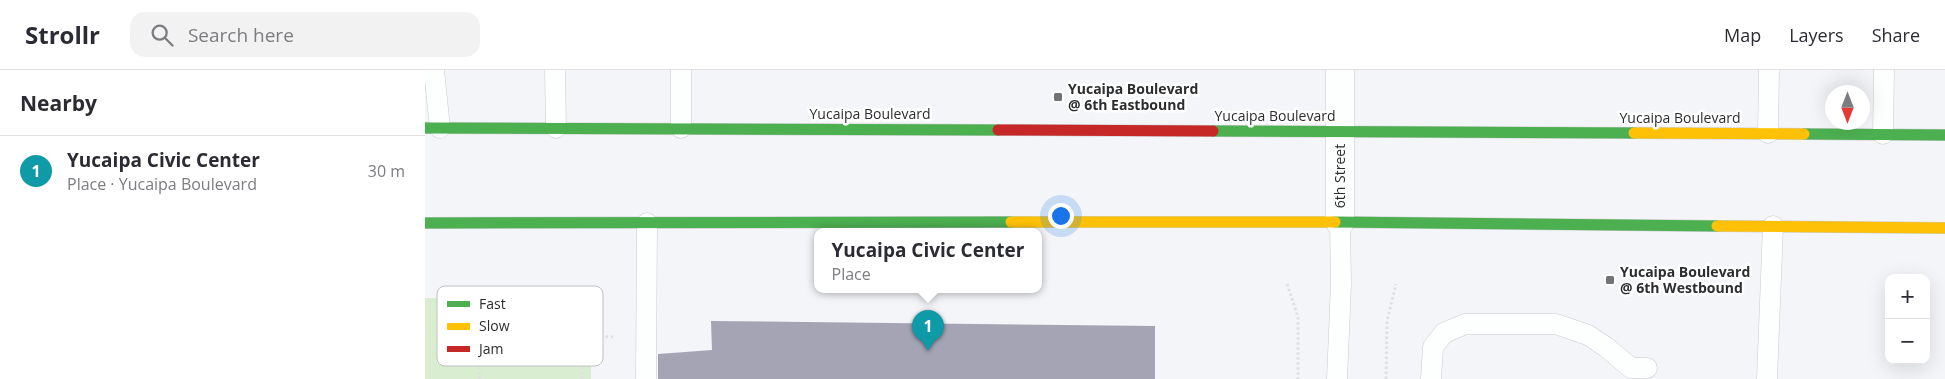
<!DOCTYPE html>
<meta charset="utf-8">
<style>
:root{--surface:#fff;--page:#f2f2f3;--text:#2b2b33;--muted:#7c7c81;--line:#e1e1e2;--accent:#d93025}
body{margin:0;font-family:"Open Sans",sans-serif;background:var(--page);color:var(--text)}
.controls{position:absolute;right:15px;bottom:15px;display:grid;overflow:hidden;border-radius:10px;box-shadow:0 5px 20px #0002}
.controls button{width:45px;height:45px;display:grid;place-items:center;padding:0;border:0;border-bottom:1px solid var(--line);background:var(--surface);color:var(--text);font:25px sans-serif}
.compass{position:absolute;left:1400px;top:15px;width:45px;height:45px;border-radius:50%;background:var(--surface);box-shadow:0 5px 20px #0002;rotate:180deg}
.you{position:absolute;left:635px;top:145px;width:18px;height:18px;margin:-12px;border:4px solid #fff;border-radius:50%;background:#1a73e8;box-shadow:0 0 0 8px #1a73e833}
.badge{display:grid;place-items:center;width:32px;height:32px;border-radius:50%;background:var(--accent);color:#fff;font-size:16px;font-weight:700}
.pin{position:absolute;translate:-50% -41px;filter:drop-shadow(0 1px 2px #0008)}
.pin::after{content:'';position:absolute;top:26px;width:18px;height:15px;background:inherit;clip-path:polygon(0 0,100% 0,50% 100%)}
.popup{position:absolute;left:389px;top:158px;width:228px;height:65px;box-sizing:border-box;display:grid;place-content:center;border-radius:10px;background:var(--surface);filter:drop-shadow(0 1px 4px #0005);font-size:16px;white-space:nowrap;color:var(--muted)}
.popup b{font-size:19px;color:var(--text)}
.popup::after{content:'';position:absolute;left:50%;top:100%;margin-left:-10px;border:10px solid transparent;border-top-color:var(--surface)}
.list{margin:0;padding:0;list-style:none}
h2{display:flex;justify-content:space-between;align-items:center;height:65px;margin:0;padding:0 20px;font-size:21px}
h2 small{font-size:16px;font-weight:400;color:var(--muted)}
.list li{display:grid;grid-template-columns:32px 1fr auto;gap:15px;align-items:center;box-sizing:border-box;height:70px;padding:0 20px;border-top:1px solid var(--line)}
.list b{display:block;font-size:19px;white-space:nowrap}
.list p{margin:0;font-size:16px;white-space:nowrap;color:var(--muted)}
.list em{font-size:16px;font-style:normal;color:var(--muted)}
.icon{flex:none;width:28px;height:28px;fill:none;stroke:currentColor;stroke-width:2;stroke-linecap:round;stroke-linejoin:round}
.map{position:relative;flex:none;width:1520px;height:309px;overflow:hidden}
header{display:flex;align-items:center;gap:30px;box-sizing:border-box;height:70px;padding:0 25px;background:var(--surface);border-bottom:1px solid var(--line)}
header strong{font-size:24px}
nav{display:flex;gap:28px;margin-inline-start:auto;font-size:18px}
.search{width:350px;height:45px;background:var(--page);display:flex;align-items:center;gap:12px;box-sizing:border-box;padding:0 18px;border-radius:15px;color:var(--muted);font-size:19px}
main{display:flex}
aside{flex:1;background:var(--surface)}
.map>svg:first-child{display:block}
.green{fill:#d9eed0}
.building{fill:#a5a4b5}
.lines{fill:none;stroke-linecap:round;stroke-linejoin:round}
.lane-casing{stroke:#caccce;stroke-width:21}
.street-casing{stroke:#caccce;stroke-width:29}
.fast-casing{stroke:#caccce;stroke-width:12}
.slow-casing{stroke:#caccce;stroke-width:12}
.jam-casing{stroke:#caccce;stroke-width:12}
.path{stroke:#dfe0e1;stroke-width:3;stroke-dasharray:2.5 2.5;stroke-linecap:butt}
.lane{stroke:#fdfefe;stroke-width:20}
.street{stroke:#fdfefe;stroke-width:28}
.fast{stroke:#4caf50;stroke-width:11}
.slow{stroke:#ffc107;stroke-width:11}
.jam{stroke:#c62828;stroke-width:11}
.poi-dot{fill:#727375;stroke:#fff;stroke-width:2}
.labels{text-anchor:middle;stroke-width:5;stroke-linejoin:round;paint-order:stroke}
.poi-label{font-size:14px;font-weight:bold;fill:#2c2d2f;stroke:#fff;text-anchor:start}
.street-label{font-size:14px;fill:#2c2d2f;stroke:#fff}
.key{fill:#fff;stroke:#c0c0c1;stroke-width:1}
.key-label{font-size:14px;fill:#2c2d2f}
</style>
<header>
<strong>Strollr</strong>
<div class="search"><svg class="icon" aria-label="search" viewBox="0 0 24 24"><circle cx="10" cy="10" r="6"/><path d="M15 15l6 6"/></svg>Search here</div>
<nav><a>Map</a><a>Layers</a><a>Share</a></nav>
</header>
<main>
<aside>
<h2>Nearby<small></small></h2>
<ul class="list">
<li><span class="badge" style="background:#0f9aa8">1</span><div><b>Yucaipa Civic Center</b><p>Place · Yucaipa Boulevard</p></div><em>30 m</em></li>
</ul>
</aside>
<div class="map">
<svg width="1520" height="309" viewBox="0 0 1520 309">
<rect width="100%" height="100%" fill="#f3f5f8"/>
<path class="green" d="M0 228 166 229V309H0Z"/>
<path class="building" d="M286 251 730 256V309H233V284L287 280Z"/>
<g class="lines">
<defs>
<path id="lane" d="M9 0 15 58
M130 0 131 58
M256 58V0
M1343 63 1344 0
M1458 64 1459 0
M221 309 222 153
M912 309 916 214 915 152
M1006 309 1008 277 1019 263 1040 254H1131L1163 265 1181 277 1206 298H1222
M1342 309 1348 156"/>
<path id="street" d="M915 0V152"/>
<path id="fast" d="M0 58 573 60
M788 61 1209 63
M1379 64 1520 65
M910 152 1292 156
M0 153 586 152"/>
<path id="slow" d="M1209 63 1379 64
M586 152H910
M1292 156 1520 158"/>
<path id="jam" d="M573 60 788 61"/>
</defs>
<use href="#lane" class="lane-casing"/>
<use href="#street" class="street-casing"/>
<use href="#fast" class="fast-casing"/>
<use href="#slow" class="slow-casing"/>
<use href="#jam" class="jam-casing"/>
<path class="path" d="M862 214 873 247V309
M55 309 54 297 57 284C89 259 96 277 129 286 138 288 148 287 157 287
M157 309V269L160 266 191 267
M961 309 962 251 971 214"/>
<use href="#lane" class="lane"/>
<use href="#street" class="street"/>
<use href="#fast" class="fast"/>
<use href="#slow" class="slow"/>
<use href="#jam" class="jam"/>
</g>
<g class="poi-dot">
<rect x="628" y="22" width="10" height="10" rx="2.5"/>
<rect x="1180" y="205" width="10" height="10" rx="2.5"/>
</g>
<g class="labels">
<g class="poi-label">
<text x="643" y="24">Yucaipa Boulevard<tspan x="643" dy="16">@ 6th Eastbound</tspan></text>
<text x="1195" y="207">Yucaipa Boulevard<tspan x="1195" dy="16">@ 6th Westbound</tspan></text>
</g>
<g class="street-label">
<text x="445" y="49">Yucaipa Boulevard</text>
<text x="850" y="51">Yucaipa Boulevard</text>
<text x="1255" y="53">Yucaipa Boulevard</text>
<text transform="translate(915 106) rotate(-90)" y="5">6th Street</text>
</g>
</g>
<rect x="12" y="216" width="166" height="80" rx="8" class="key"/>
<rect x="22" y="231" width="23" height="6" fill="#4caf50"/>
<rect x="22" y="253" width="23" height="7" fill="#ffc107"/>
<rect x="22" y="276" width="23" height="6" fill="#c62828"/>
<g class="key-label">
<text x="54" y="239">Fast</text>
<text x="54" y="261">Slow</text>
<text x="54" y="284">Jam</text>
</g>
</svg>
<div class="controls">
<button>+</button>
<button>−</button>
</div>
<svg class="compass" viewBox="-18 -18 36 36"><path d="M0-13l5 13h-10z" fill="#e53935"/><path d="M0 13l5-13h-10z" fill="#7c7c81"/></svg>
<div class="you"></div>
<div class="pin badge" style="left:503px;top:281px;background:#0f9aa8">1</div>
<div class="popup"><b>Yucaipa Civic Center</b>Place</div>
</div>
</main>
